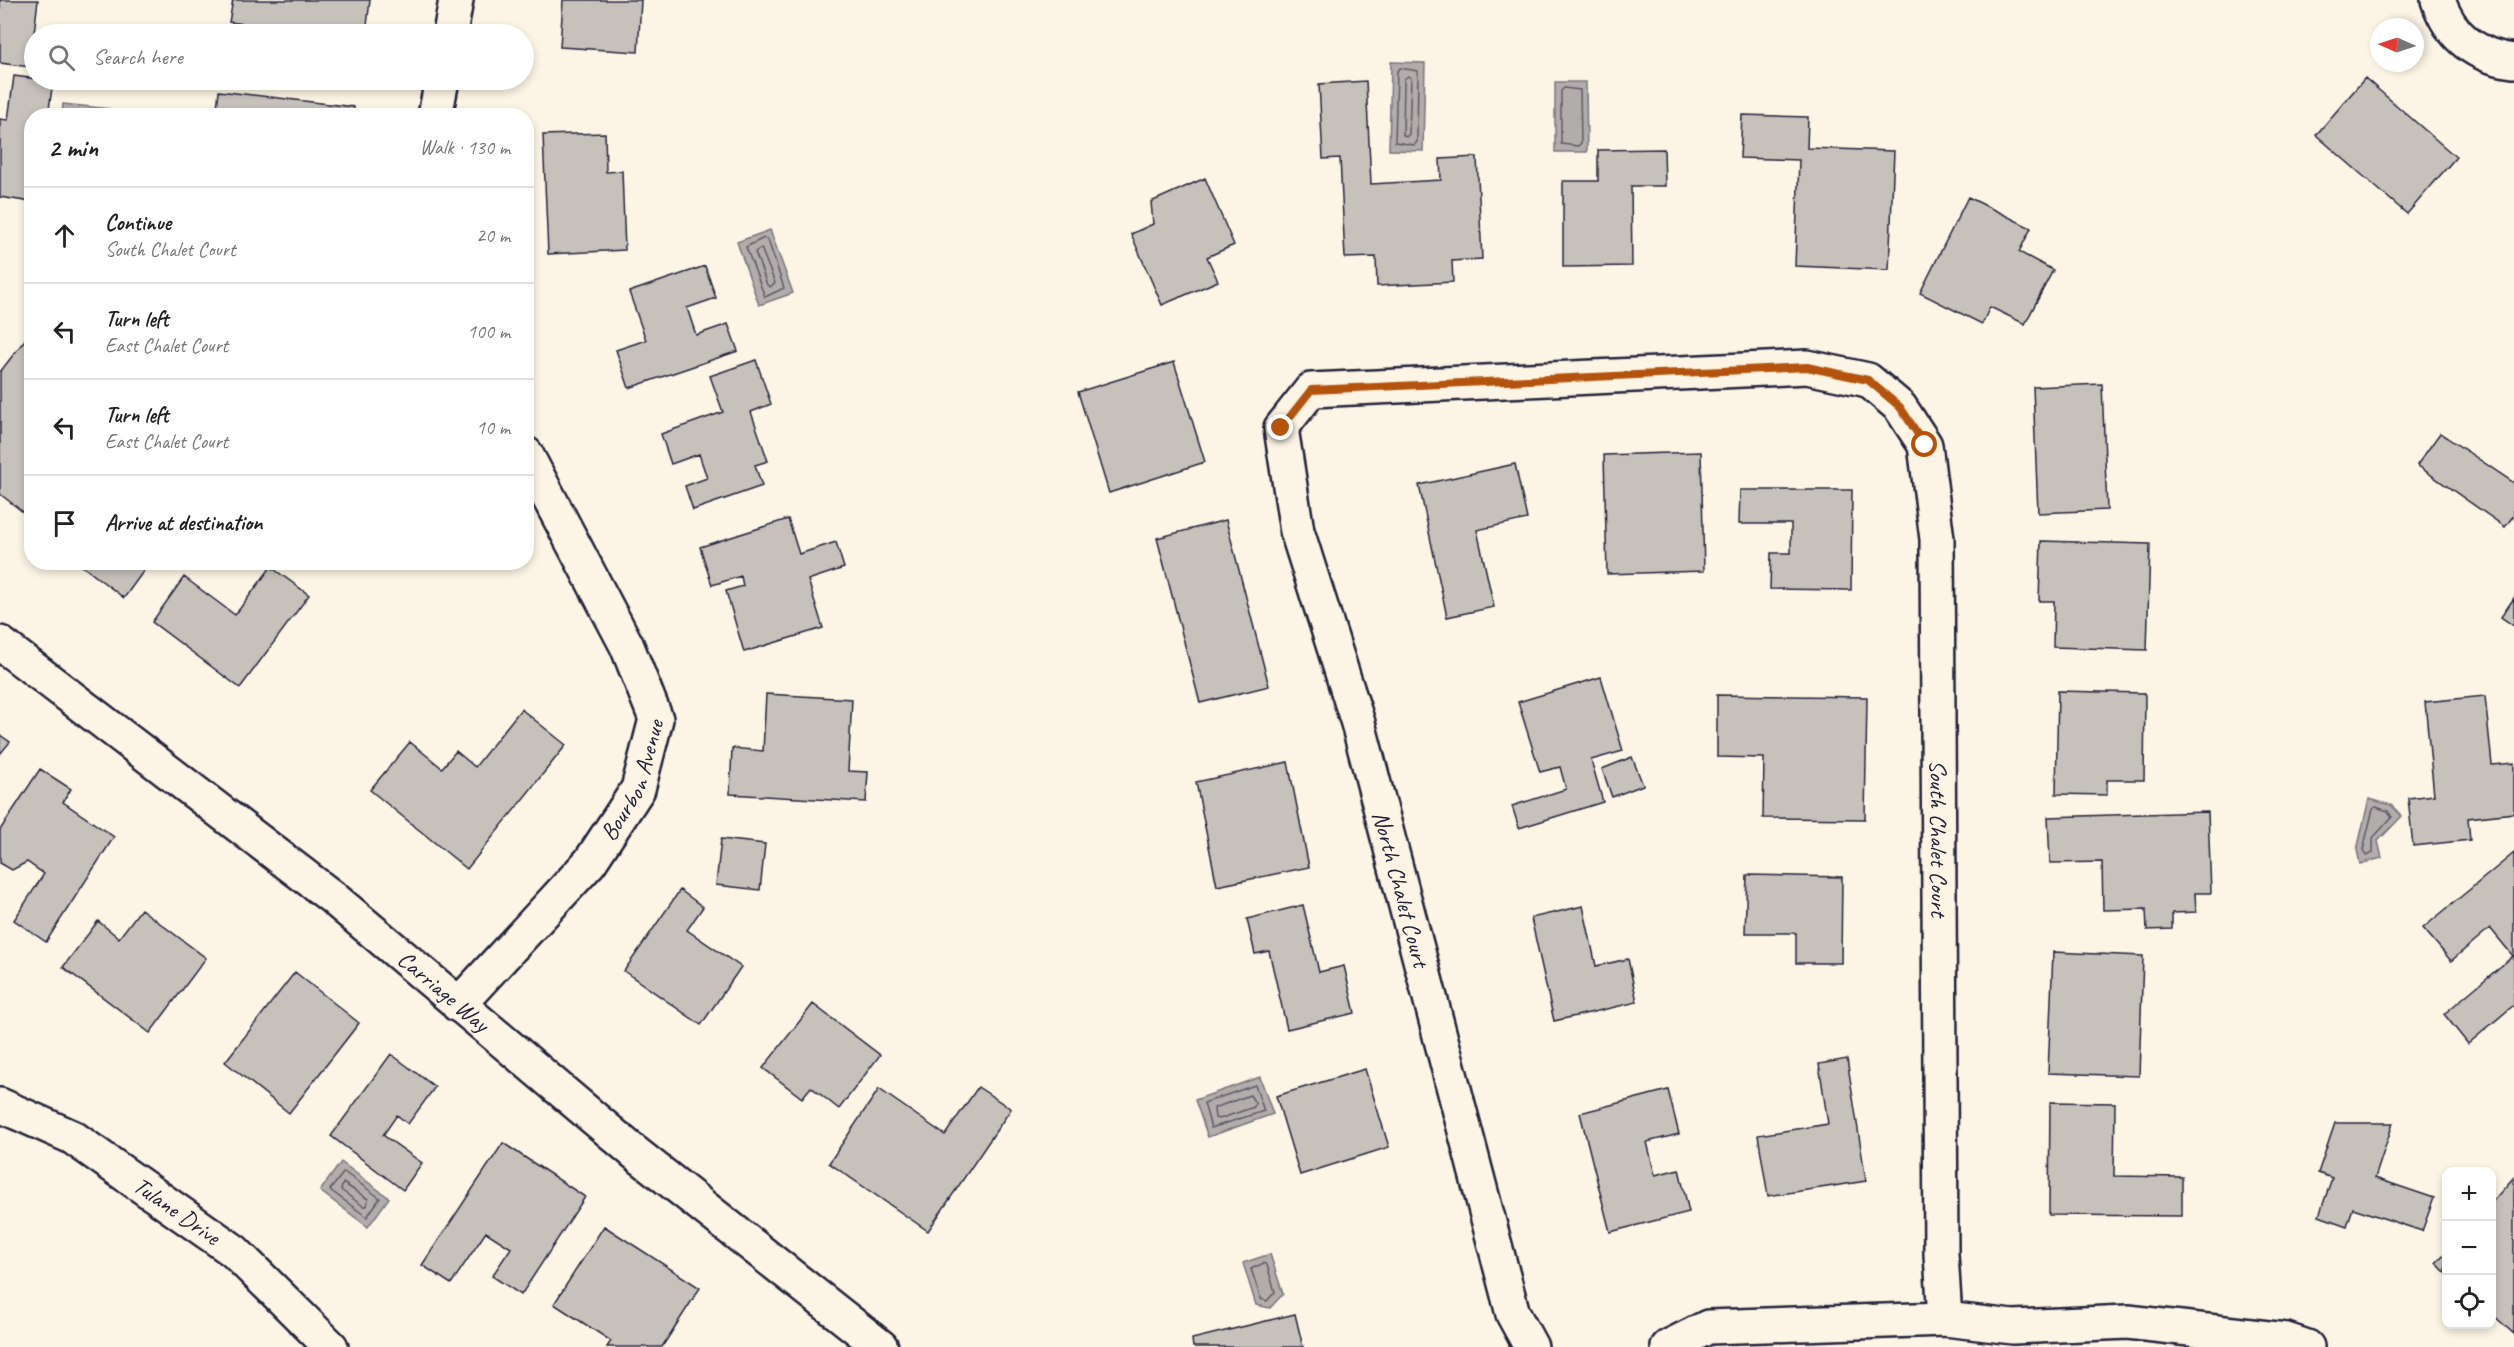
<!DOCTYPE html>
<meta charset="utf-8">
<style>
:root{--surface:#fff;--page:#f6f6f6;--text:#222;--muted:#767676;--line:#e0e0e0}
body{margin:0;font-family:Caveat,sans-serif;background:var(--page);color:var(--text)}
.controls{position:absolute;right:18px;bottom:18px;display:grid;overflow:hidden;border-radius:12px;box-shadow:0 3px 9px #0003}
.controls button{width:54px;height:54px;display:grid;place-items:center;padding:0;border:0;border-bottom:2px solid var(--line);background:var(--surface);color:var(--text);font:30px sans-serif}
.compass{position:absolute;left:2370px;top:18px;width:54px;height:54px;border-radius:50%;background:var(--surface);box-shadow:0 3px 9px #0003;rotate:273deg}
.stop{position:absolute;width:18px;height:18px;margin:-14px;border:4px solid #b45309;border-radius:50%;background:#fff}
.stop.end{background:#b45309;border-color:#fff;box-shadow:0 2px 6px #0008}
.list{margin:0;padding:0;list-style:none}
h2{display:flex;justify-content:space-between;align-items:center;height:78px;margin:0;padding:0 24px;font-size:26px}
h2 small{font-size:20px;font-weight:400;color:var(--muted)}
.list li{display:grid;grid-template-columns:39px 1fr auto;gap:18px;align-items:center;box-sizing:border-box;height:96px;padding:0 24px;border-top:2px solid var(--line)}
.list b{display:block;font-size:22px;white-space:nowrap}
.list p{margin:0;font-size:20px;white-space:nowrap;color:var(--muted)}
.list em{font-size:20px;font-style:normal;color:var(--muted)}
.icon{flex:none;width:33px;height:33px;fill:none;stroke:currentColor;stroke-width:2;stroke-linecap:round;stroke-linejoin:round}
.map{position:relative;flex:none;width:2514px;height:1347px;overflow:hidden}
.search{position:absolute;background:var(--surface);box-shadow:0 3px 9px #0003;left:24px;top:24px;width:510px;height:66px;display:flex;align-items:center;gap:15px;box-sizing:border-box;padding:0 21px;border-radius:33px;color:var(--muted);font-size:22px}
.panel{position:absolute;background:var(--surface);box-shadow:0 3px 9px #0003;left:24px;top:108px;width:510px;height:462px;border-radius:24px}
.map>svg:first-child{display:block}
.water{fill:#b2adab;stroke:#78757e;stroke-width:1.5}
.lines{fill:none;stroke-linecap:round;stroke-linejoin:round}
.shore{stroke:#5c5a68;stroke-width:1.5}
.building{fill:#c6c1bb;stroke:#22223b;stroke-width:1.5}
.street-casing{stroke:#22223b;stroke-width:38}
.street{stroke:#fcf5e5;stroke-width:33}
.route{stroke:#b45309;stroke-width:8}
.labels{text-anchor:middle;stroke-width:5;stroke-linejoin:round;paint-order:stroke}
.street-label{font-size:24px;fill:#22223b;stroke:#fcf5e5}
</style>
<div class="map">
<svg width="2514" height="1347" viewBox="0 0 2514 1347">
<rect width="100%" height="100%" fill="#fcf5e5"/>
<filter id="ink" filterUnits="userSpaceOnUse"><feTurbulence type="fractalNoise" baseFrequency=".0167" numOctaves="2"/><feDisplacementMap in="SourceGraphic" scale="12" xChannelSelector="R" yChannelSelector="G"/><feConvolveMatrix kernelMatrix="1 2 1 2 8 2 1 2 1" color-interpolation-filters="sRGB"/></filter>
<g filter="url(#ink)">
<path class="water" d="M1391 62 1425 63 1423 151 1389 150Z
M1555 82H1586L1587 152H1555Z
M63 104 110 109 109 115H62Z
M770 230 793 293 759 305 737 242Z
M2369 799 2391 805 2402 816 2378 841 2382 858 2360 864 2357 850Z
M1260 1077 1273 1114 1208 1137 1195 1100Z
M341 1162 389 1198 368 1227 320 1191Z
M1270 1254 1283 1294 1270 1308 1256 1305 1243 1263Z"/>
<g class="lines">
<path class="shore" d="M1400 68 1418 71 1417 142 1414 145 1395 142 1397 71Z
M1408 76 1411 78 1409 134 1406 137 1403 135 1404 79Z
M1564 88 1580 90 1581 143 1578 146 1561 144V91Z
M764 238 768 240 784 288 765 297 746 247Z
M761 248 775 283 770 287 767 285 755 252Z
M2376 807 2388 811 2392 817 2373 838V853L2366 856 2363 850 2373 809Z
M1255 1085 1264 1111 1211 1128 1204 1103Z
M1250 1095 1255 1103 1254 1107 1219 1119 1215 1118 1214 1108Z
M344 1172 380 1198 367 1217 330 1190Z
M343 1183 368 1199 367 1206H363L341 1190Z
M1264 1263 1267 1265 1275 1292 1267 1301 1261 1299 1251 1269Z"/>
</g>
<path class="building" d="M0 0H38L30 67 0 63Z
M233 0H370L366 34H323L229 22Z
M563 0H641L638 52 560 47Z
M14 76 53 81 48 116H32V202L0 197V119L8 120Z
M2365 78 2456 157 2407 214 2316 135Z
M1366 81 1371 184 1441 180 1440 159 1477 157 1482 259 1452 261 1453 282 1377 286 1376 257 1345 258 1340 158 1323 159 1319 84Z
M219 91 354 107 353 116H216Z
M1742 115 1808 117 1807 148 1894 151 1889 270 1795 266 1799 160 1740 158Z
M605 133 606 172 622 171 625 250 548 254 543 135Z
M1664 149 1665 186H1631L1632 266 1563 267V181H1598V150Z
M1205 178 1234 245 1207 257 1218 281 1162 305 1131 234 1153 224 1151 202Z
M1968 197 2031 228 2019 252 2053 270 2025 324 1990 307 1982 324 1920 293Z
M705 266 716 298 687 308 696 335 728 324 738 351 629 388 616 350 646 340 629 292Z
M31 332 32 502 23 512 0 494V372Z
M756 360 771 404 751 412 768 461 755 465 762 486 693 510 685 486 707 478 699 454 671 464 661 434 723 412 710 376Z
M1174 362 1205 462 1109 493 1078 392Z
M2102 384 2107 510 2038 513 2033 387Z
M2440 433 2514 483V515L2505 527 2417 465Z
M1701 452 1704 571 1607 574 1604 455Z
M1515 464 1527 519 1477 530 1494 607 1447 617 1419 485Z
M1740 490H1852L1851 590 1770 589 1771 553H1791V524H1739Z
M788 519 799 554 836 542 844 568 808 580 823 628 744 652 726 591 743 586 741 576 712 585 700 547Z
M1226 520 1269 686 1200 703 1157 538Z
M2041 541 2150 544 2147 650 2053 647 2054 601H2039Z
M77 562H150L124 598Z
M271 567 309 595 240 688 152 622 184 577 235 615Z
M2514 598V626L2501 617Z
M1601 677 1623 751 1591 760 1603 802 1519 828 1512 806 1566 789 1560 767 1540 772 1518 702Z
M2058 691 2145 693 2144 780H2107V795L2056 794Z
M766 694 852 699 848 771 868 772 866 802 730 794 732 748 763 751Z
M1717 695 1867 697 1865 819 1763 818 1764 758 1717 757Z
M2485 696 2492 765 2514 763V813L2468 818 2470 840 2413 846 2408 798 2434 795 2425 702Z
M521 709 566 745 467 869 370 790 410 742 442 768 456 751 475 767Z
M0 735 10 742 0 754Z
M1632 757 1643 785 1612 797 1602 769Z
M1288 762 1309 867 1217 886 1196 782Z
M40 769 71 789 63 802 114 837 46 942 14 920 44 874 27 862 12 870 0 863V830Z
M2208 812 2211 893H2195L2196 912 2172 913V929L2147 930 2146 909 2103 910 2102 862 2050 863 2048 817Z
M721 839 765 844 760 890 716 885Z
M2514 853V1005L2468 1044 2444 1014 2513 956 2490 928 2451 961 2423 928Z
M1747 875 1842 877 1841 963H1796V933H1745Z
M680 890 703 907 687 930 741 967 701 1025 624 971Z
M1303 905 1319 972 1344 966 1355 1013 1287 1029 1269 951 1255 954 1247 919Z
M1583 906 1596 966 1628 959 1637 1002 1554 1021 1531 918Z
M141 909 206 958 150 1033 63 967 98 921 119 938Z
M2053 952 2143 956 2139 1076 2048 1073Z
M295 972 359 1023 289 1113 225 1062Z
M813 1004 880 1055 839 1109 811 1087 802 1098 763 1068Z
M391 1054 435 1087 408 1124 397 1115 383 1135 422 1163 403 1190 331 1136Z
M1847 1059 1866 1181 1768 1196 1758 1135 1828 1124 1819 1064Z
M1365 1069 1389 1147 1300 1175 1276 1096Z
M978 1087 1011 1109 928 1231 829 1163 879 1089 945 1135Z
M1668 1090 1679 1134 1647 1142 1655 1175 1679 1169 1689 1212 1610 1232 1580 1113Z
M2050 1102 2115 1103 2114 1176 2182 1177V1216L2049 1215Z
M2335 1123H2393L2375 1178 2434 1198 2422 1231 2353 1208 2347 1226 2319 1216 2332 1178 2318 1173Z
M503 1143 585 1197 521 1295 492 1276 511 1248 486 1232 451 1284 422 1265Z
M2514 1177V1334L2492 1314V1202Z
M604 1226 700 1288 662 1347H607L611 1341 554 1304Z
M2446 1252V1273L2436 1263Z
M1295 1314 1303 1347H1193L1192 1339Z"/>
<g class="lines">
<defs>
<g id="street">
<path d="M2438 0C2450 36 2476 57 2514 61"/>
<path d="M450 34 456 0"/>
<path d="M435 116 442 80"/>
<path id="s1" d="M0 643 332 897 634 1152 881 1347"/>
<path id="s2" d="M458 1005 590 862 638 789 656 719 627 646 526 454"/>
<path id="s3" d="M0 1105 72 1137 234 1251 331 1347"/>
<path id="s4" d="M1531 1347 1513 1314 1358 723 1297 531 1281 428 1311 390 1807 367 1868 380 1900 407 1925 445 1937 539 1941 1254 1945 1319"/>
<path d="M1668 1347 1708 1327 1945 1319 2013 1327 2128 1322 2286 1340 2307 1347"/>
</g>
</defs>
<use href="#street" class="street-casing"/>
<use href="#street" class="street"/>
</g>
</g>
<g class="lines" filter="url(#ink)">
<path class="route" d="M1281 428 1311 390 1807 367 1868 380 1900 407 1925 445"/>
</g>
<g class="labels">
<g class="street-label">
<text dy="8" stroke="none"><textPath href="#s2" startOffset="288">Bourbon Avenue</textPath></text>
<text dy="8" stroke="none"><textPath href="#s4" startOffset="2043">South Chalet Court</textPath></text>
<text transform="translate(1401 889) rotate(75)" y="8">North Chalet Court</text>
<text dy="8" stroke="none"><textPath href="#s1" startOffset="564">Carriage Way</textPath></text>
<text dy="8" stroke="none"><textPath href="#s3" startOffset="207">Tulane Drive</textPath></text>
</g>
</g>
</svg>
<div class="controls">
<button>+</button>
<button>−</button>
<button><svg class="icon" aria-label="locate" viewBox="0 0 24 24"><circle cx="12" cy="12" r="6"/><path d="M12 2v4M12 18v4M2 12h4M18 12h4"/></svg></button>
</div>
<svg class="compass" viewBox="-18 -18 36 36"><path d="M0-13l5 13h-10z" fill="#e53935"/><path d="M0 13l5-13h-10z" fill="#767676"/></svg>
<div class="stop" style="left:1925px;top:445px"></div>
<div class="stop end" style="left:1281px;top:428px"></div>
<div class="search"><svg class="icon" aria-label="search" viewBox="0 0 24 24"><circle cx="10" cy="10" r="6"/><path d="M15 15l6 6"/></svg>Search here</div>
<section class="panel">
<h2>2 min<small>Walk · 130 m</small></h2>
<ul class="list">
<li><svg class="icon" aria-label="ahead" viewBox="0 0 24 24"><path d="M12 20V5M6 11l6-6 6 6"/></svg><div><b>Continue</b><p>South Chalet Court</p></div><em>20 m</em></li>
<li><svg class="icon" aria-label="left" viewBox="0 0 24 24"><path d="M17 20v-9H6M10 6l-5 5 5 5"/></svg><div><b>Turn left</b><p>East Chalet Court</p></div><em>100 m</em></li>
<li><svg class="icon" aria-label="left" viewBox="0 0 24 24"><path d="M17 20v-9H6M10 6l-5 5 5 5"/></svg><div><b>Turn left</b><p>East Chalet Court</p></div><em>10 m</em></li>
<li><svg class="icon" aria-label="arrive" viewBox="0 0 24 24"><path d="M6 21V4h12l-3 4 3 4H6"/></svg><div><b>Arrive at destination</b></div></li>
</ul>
</section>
</div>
